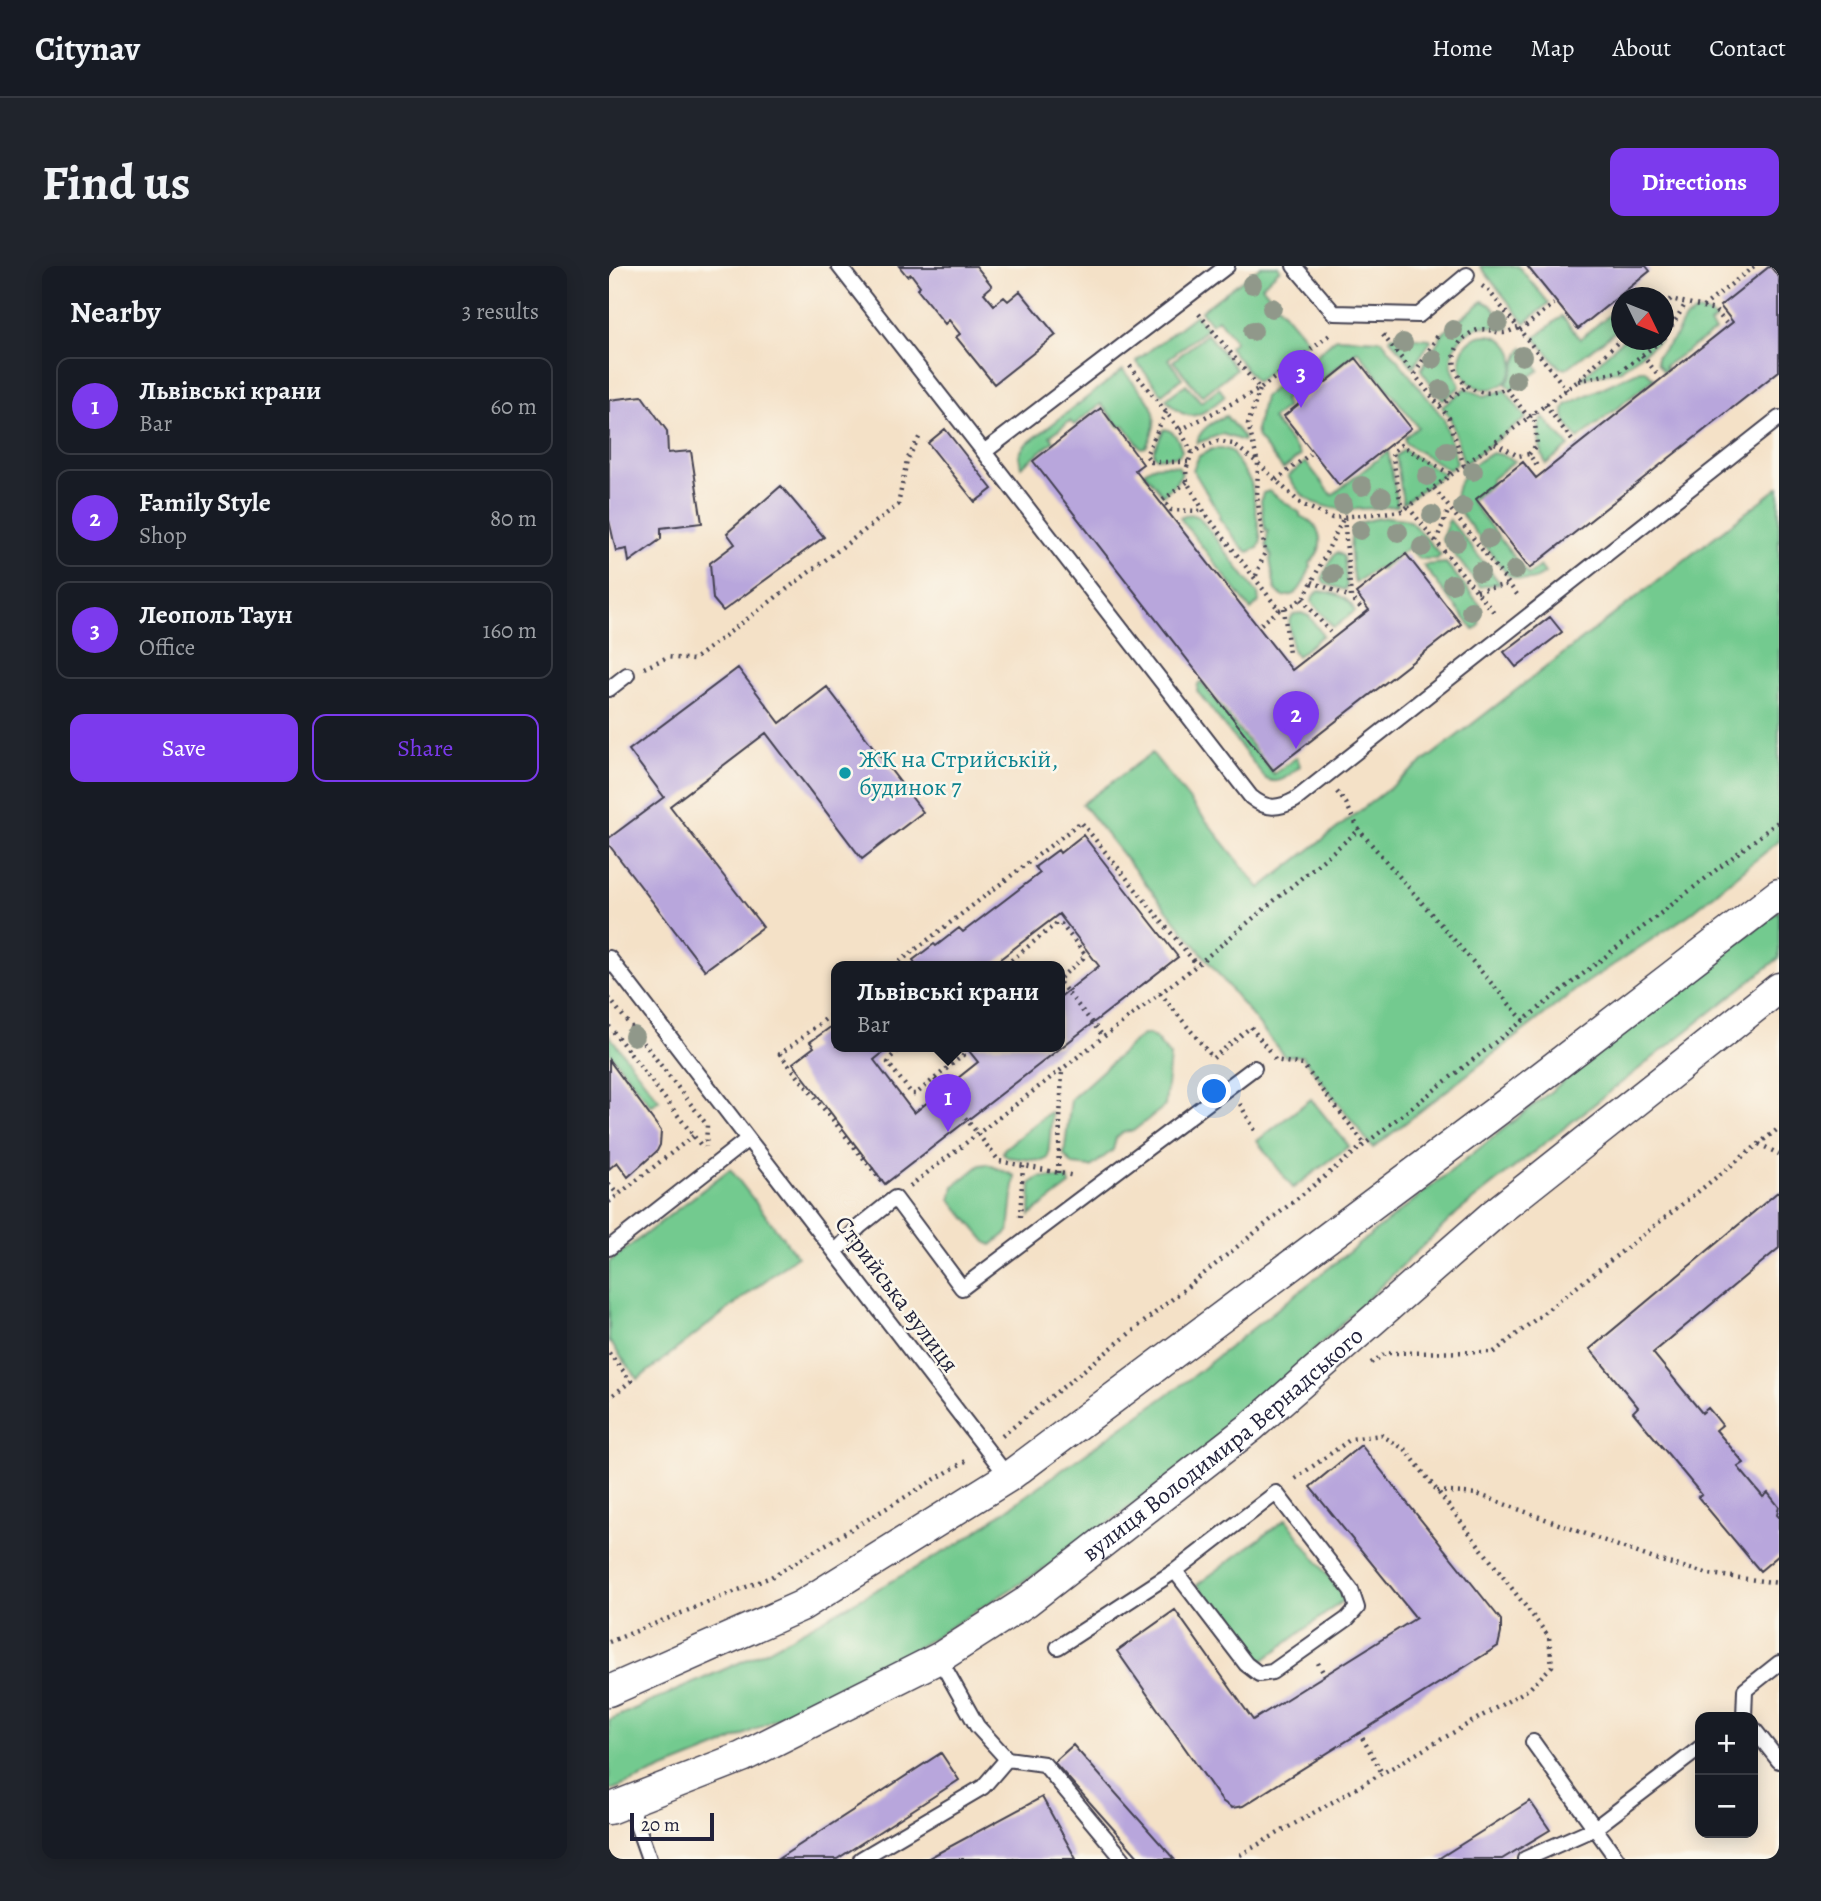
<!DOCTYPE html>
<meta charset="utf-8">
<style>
:root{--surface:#171b24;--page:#20242c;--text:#f1f3f6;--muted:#9ea1a6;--line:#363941;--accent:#7c3aed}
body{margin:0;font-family:Alegreya,serif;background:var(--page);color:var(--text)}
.controls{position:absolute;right:21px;bottom:21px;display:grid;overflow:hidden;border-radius:14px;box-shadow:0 4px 18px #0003}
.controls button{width:63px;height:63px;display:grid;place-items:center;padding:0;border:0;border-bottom:2px solid var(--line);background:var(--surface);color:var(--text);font:35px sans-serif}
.compass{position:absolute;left:1002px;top:21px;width:63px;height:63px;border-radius:50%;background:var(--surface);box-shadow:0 4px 18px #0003;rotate:133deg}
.scale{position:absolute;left:21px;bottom:18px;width:84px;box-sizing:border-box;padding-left:7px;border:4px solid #22223b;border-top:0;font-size:19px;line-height:24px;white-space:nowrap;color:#22223b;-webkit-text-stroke:5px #fbf7ec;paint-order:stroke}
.you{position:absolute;left:606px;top:826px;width:24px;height:24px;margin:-18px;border:5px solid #fff;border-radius:50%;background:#1a73e8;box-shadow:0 0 0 10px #1a73e833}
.badge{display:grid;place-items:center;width:46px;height:46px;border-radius:50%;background:var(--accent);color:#fff;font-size:23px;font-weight:700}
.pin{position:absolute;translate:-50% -58px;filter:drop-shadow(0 2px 4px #0008)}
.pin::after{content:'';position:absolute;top:37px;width:24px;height:21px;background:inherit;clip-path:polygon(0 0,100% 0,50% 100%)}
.popup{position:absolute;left:222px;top:695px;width:234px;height:91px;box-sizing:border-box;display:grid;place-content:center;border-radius:14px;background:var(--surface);filter:drop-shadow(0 2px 5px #0005);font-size:23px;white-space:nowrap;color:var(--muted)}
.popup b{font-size:26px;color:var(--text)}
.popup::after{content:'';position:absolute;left:50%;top:100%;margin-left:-14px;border:14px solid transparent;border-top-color:var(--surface)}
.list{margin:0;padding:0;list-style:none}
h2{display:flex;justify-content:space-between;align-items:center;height:91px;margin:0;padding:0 28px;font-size:30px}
h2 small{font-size:23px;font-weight:400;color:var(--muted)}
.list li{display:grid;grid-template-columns:46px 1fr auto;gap:21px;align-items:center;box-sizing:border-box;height:98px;margin:0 14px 14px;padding:0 14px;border:2px solid var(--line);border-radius:14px}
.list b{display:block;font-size:26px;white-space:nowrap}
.list p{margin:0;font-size:23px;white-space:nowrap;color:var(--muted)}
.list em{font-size:23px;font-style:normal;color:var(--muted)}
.actions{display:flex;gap:14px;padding:21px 28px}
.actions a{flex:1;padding:16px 0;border:2px solid var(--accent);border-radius:14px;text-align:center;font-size:24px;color:var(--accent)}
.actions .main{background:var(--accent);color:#fff}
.map{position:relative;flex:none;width:1170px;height:1593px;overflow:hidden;border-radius:14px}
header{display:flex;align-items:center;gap:42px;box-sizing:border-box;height:98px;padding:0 35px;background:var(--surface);border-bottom:2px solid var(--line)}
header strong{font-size:33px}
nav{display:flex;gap:38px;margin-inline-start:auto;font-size:24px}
.intro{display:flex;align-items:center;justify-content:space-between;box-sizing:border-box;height:168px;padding:0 42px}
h1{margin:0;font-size:49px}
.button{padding:18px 32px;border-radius:14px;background:var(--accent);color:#fff;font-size:24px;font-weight:700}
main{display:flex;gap:42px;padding:0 42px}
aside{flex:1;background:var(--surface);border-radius:14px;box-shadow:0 4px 18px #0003}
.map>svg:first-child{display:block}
.green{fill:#73ca8f;stroke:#4a7665;stroke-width:2}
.building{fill:#b8a6dc}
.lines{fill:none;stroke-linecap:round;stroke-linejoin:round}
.lane-casing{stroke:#423f50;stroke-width:18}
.street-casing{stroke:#423f50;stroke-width:33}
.path{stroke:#423f50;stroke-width:4.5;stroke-dasharray:2 5;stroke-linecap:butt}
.lane{stroke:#fff;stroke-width:14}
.street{stroke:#fff;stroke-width:30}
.tree{fill:#90988a}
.culture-dot{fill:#0f9aa8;stroke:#fbf7ec;stroke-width:2.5}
.labels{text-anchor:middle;stroke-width:5;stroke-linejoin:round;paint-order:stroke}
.culture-label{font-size:24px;fill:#0d838f;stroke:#fbf7ec;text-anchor:start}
.street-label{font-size:24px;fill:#22223b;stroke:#fbf7ec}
</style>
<header>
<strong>Citynav</strong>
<nav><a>Home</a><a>Map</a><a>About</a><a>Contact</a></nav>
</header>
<div class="intro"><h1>Find us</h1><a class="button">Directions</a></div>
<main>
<aside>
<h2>Nearby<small>3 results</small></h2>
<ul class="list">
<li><span class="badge">1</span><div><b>Львівські крани</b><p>Bar</p></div><em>60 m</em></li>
<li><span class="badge">2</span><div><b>Family Style</b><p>Shop</p></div><em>80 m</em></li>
<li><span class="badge">3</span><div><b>Леополь Таун</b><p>Office</p></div><em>160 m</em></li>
</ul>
<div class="actions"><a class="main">Save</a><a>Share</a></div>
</aside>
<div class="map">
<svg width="1170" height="1593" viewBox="0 0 1170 1593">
<rect width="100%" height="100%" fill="#fbf7ec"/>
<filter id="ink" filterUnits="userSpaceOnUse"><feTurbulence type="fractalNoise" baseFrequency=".0143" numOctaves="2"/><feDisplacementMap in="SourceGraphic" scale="14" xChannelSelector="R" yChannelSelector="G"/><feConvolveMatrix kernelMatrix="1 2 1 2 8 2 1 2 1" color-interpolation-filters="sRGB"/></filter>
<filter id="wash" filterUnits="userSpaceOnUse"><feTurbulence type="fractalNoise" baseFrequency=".00686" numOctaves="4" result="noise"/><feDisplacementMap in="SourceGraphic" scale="28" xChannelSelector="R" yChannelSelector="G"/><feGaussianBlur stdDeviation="1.57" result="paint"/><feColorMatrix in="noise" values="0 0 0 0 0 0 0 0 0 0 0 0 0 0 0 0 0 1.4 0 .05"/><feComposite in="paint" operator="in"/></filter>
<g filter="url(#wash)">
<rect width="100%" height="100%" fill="#f4e1c7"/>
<path class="green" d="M652 0H669L671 3 653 20 699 75 647 116 620 81 626 75 609 53 602 58 592 45Z
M871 0H909L940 37 916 57Z
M874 35 882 39 900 62C892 65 887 61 879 60 857 60 840 79 843 101 845 108 849 114 851 121L834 134 812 104 834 67Z
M1007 43 1012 50V61L957 103 950 101 926 72 953 50 971 73Z
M1089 45 1100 48 1107 53 1101 58 1106 65 1056 100 1058 103 1054 105 1048 97V90L1064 74 1076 53Z
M587 49 598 63 559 93 573 112 553 128 527 95Z
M598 68 627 103 593 130 564 95Z
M851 96a27 27 0 1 1 54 0a27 27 0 1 1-54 0Z
M783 70 821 73 822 75 804 101 781 73Z
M727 72 773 74 835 153 848 197 840 204 796 177V171L809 161 749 85 712 114 703 103 702 94Z
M1013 74H1051L1012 104 972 113Z
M914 81 930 104 903 124 897 118C907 106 906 93 914 81Z
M514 104C537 134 558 142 537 181L532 182 515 159 511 161 492 138 465 159 461 155 441 170 445 175 412 201 410 189 415 180Z
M1031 104H1036L1045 113 969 173C961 162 950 152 957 139Z
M577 118 592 136 610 122 616 130C593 149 580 161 557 133Z
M669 121 680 128 675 134 678 141 663 153 692 189 674 203 649 172 647 164 655 131 665 122Z
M857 122 875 130 896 124 917 152 855 198 841 151 833 141Z
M617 150 635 172 634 175 613 168 588 177C590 163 604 156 617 150Z
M934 151 960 180 937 198C931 185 926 163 934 151Z
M555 163C567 165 570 175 573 185L569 190 548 192 545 189V184Z
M603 183H617L622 185 642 216 652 275 649 282 639 286 632 280 610 252 611 249 584 204 590 190Z
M795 184 835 208 794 237 787 190Z
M779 185 789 240C760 242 721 250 696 231 689 226 684 217 679 210L697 196 723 229Z
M884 187 894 189 906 195 882 214 883 217 862 235 919 309 931 300 936 307C924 317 911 316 898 308L847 241C842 216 863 196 884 187Z
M557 199 569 200 573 207 566 218 554 229 535 206 545 200Z
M1170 221V575L1081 648 968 723 764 882 693 790H675L473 538 543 487 651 622Z
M660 225 691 247V250C713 258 718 281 701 297L702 300C695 314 692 332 673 330L666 323 661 293 663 291 657 279 659 265 656 264 652 235 654 227Z
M581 248 590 251 649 328 650 336 642 344 571 252Z
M779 251 796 253 802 256 832 289 828 293H810L800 281 771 304 768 302 746 317C743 309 743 298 742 289 738 258 751 254 779 251Z
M840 253 891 317 871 321 833 273Z
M729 286 735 291 738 320 736 324 716 318 713 313 724 290Z
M837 297 872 340 870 360 865 364 814 299Z
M710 325C724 326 740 331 746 345L727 360 724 361 703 336 704 330Z
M692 347 700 350 714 369 688 390 683 384 680 354 685 348Z
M592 416 665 508 688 491 691 500C680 509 671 520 657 513L588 425 589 418Z
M1170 644V692L849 946 627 1159 462 1286 301 1386 110 1481 0 1525V1454L157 1385 351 1277 579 1114Z
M539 768 546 772 561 790 556 840 524 865 514 866 507 872 504 884 482 901 464 899 455 889 462 833 532 770Z
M0 769 50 834 42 840 0 786Z
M702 833 740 880 684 922 648 875Z
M441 846 443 847 439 892 433 895 398 891 394 887 395 883Z
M378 898 406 910 400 965 383 979 378 977 342 934 345 920 371 899Z
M121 903 188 990 29 1113 0 1075V996Z
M431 911 459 913 461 919 421 949 422 917Z
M677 1253 736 1333 648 1399 588 1319Z"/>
<g id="blocks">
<path class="building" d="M290 0H367L383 20 375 27 385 39 395 31 399 35 411 25 447 69 385 118 347 71 351 68 340 54 336 58 308 23 311 20 302 8 298 10Z
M918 0H1037L1041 5 969 63Z
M1161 0 1170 11V105L921 302 867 233 914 196 927 212 1124 56 1111 40Z
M747 92 802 162 730 219 675 150Z
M33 130 58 165 59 187 82 185 93 257 52 262V273L20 296 18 283 7 285 0 254V134Z
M492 142 534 198 526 204 683 404 760 344 747 327 797 288 852 358 664 504 424 195Z
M336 163 383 223 366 236 319 177Z
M172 220 215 271 114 345 104 333 101 297 126 278 118 267Z
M941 351 953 366 907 401 895 386Z
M129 402 171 457 218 421 314 546 253 593 157 467 61 540 154 661 96 704 0 579V572L55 531 20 484Z
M474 569 569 691 276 918 184 797 205 781 201 776 223 760 227 765V780H282L265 794 305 847 369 796 356 780H451V731L490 700 450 648 382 700H308L304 694 325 678 327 680 350 662 354 666 431 607 426 601 449 584 451 587Z
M0 794 52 865 51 879 48 885 19 911 8 896 0 903Z
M1170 925V982L1044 1087 1093 1147 1099 1142 1105 1149 1113 1159 1107 1164 1135 1197 1129 1201 1154 1231 1159 1227 1170 1241 1168 1249 1170 1251V1289L1151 1305 1089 1231 1093 1229 1024 1146 1029 1141 981 1083Z
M752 1179 892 1354V1367L889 1380 634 1540 623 1542 613 1535 508 1385 566 1344 644 1454 807 1352 701 1221Z
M464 1479 565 1593H531L445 1496Z
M332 1487 350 1514 228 1593H169Z
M433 1531 467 1593H318Z
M921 1535 941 1564 893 1593H829Z"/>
</g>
</g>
<g filter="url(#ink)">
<use href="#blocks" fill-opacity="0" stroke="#423f50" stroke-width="2"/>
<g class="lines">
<defs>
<path id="lane" d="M230 0 375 186
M618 0 375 186 642 531C658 544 669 543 686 534L1170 152
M685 0 725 47 810 49 858 9
M0 423 18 409
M0 692 399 1211
M0 982 139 873
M227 985 251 960 286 932 353 1022 645 802
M449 1381 566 1305 667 1227 742 1324 748 1342 738 1353 663 1406 650 1408 637 1398 566 1305
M1135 1451 1136 1424 1170 1397
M1144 1462 1170 1495
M924 1476 1008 1593
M398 1493 435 1498 514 1593
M20 1536 40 1593
M252 1593 374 1521 398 1493 368 1460 330 1392
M916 1593 986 1562 1091 1482"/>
<g id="street">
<path d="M0 1425 192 1340 399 1211 888 845 1170 628"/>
<path id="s1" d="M0 1543 133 1491 330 1392 417 1336 642 1161 885 948 1170 722"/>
</g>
</defs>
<use href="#lane" class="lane-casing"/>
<use href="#street" class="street-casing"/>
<path class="path" d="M873 20 880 25 958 124
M1055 39 1062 33 1106 44 1117 57
M1094 41 1145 0
M590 48 651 123 722 68
M909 62C905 63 898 67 894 67 881 66 876 59 862 67 825 88 855 143 897 122L920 152
M911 64 945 38
M774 69 840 152 855 200
M1055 72 1077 37
M1033 89 1050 110
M521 100 571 164 583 186 608 175 624 178 649 197 692 238 723 252 793 245 969 115 1013 72
M676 104 696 129
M806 108 829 69
M970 115 1012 105 1053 74
M936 139 966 178
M831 140 857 121
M557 146 537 189 542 196H580
M571 164 651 123 639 158 649 197 648 230 656 286 646 312
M886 177 909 190 920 188 930 203
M583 186 577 204 578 216 596 247 670 344 686 338 696 330 735 251 742 331 752 342
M920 188 928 178 925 148
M667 214 701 188
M578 216 554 234 562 244 594 245
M825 222 910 331
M799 241 887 349
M793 245 783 186 792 179 843 209
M827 275 840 243
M703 316 742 331
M868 325 900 318
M693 333 721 366
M675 342 680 388
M652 358 670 344
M35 402 59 391 84 394 289 239 298 194 312 168
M728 526 737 537 750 564 915 755
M285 700 472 556 588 699
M399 700 400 696 448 657 452 658 475 687 474 692 451 712
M451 717 494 770
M551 727 604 792 642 761 660 785
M0 732 98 859 97 881
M227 745 171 788 275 918
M0 760 94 882
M294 780 282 791 279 797 303 828H307L354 789 350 780
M665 792 666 794 694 799 756 878
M326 813 390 895 466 910
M631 838 648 868
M1150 878 1170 888
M449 907 453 803
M0 918 9 929
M301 920 588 699 750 564
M0 936 84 870
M411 951 414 900
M0 1087 22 1115 0 1132
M762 1097 777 1087 885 1086 1170 862
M393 1170 756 878 1170 555
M828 1225 868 1228 1045 1293 1100 1308 1170 1317
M0 1376 162 1311 360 1193
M709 1397 715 1408
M750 1466 773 1507
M631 1589 920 1423 943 1400 940 1371 797 1184 772 1169 742 1173 683 1215"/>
<use href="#lane" class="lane"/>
<use href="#street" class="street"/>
</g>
<g class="tree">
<circle cx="643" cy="18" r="10"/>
<circle cx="663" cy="42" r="10"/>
<circle cx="889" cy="56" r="10"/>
<circle cx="844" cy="64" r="10"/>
<circle cx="644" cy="65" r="10"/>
<circle cx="794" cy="77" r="10"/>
<circle cx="913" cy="90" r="10"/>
<circle cx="824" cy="93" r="10"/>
<circle cx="907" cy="114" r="10"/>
<circle cx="832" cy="124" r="10"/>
<circle cx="838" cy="185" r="10"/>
<circle cx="864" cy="205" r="10"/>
<circle cx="818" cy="210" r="10"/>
<circle cx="753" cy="220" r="10"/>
<circle cx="773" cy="231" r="10"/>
<circle cx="734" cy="238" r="10"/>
<circle cx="854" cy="241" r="10"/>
<circle cx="823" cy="249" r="10"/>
<circle cx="751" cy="264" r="10"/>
<circle cx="789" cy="266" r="10"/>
<circle cx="880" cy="273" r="10"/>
<circle cx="847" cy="276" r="10"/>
<circle cx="813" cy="281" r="10"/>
<circle cx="906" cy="304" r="10"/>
<circle cx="871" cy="306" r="10"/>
<circle cx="724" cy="308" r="10"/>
<circle cx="843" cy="318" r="10"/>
<circle cx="862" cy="345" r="10"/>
<circle cx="25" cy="770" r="10"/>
</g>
</g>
<circle class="culture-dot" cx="236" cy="507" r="7"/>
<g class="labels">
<g class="culture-label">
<text x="250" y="501">ЖК на Стрийській,<tspan x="250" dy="28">будинок 7</tspan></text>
</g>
<g class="street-label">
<text transform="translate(288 1028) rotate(53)" y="8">Стрийська вулиця</text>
<text dy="8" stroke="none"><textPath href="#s1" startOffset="719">вулиця Володимира Вернадського</textPath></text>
</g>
</g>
</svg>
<div class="controls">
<button>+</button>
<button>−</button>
</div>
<svg class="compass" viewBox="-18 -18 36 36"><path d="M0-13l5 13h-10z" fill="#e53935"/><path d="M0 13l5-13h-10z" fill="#9ea1a6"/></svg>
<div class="scale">20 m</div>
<div class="you"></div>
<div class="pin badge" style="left:339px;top:866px">1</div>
<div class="popup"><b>Львівські крани</b>Bar</div>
<div class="pin badge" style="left:687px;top:483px">2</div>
<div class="pin badge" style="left:692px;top:142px">3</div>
</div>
</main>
